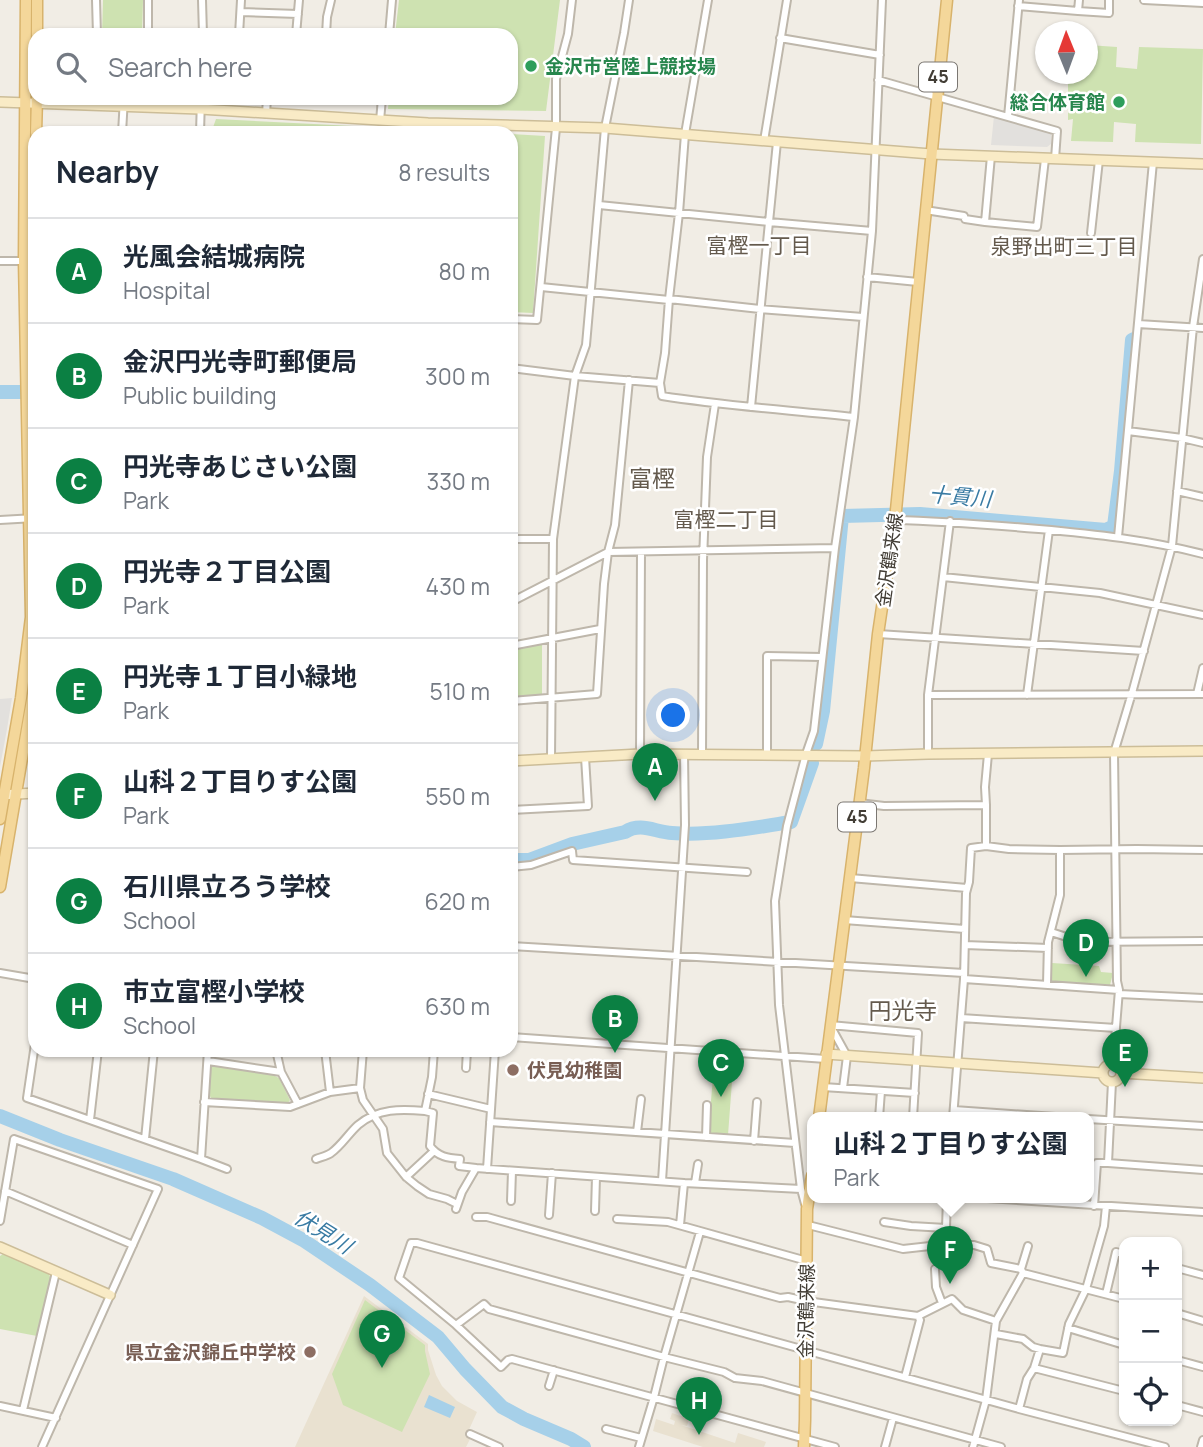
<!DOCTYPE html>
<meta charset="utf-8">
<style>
:root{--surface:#fff;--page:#f6f6f7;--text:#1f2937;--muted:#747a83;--line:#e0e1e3;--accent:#0b8043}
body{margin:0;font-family:Manrope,"Noto Sans JP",sans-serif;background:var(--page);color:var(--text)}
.controls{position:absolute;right:21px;bottom:21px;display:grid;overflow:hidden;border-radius:14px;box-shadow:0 2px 5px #0004}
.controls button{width:63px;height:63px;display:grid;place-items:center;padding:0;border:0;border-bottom:2px solid var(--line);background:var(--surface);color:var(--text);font:35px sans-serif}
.compass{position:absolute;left:1035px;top:21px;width:63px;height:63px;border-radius:50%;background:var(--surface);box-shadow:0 2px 5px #0004;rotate:359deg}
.you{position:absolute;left:674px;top:716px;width:24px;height:24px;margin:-18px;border:5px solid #fff;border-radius:50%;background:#1a73e8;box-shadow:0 0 0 10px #1a73e833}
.badge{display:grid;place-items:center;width:46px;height:46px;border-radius:50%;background:var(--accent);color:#fff;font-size:23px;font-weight:700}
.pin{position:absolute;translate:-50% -58px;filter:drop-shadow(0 2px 4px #0008)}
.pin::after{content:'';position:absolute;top:37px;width:24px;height:21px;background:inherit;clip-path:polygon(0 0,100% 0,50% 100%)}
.popup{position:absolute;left:807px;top:1112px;width:287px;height:91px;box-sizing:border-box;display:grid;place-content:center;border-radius:14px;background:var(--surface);filter:drop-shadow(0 2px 5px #0005);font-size:23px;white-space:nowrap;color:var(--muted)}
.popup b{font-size:26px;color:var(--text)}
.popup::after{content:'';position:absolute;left:50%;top:100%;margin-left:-14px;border:14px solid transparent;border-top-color:var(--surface)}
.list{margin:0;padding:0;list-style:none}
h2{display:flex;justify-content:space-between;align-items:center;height:91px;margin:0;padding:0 28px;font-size:30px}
h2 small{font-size:23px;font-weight:400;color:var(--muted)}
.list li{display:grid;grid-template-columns:46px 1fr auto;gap:21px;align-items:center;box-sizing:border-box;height:105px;padding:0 28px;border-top:2px solid var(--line)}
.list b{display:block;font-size:26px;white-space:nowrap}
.list p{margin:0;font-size:23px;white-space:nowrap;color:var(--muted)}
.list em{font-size:23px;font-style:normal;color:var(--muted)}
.icon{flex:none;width:38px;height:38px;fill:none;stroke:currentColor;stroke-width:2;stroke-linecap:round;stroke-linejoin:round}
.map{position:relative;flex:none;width:1203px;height:1447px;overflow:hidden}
.search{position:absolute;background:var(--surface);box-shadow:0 2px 5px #0004;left:28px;top:28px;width:490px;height:77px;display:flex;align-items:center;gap:18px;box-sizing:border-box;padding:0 24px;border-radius:21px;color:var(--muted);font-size:26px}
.panel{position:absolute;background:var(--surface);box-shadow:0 2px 5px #0004;left:28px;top:126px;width:490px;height:931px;border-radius:21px}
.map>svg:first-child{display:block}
.education{fill:#e9e1d0}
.green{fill:#cee2b1}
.parking{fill:#e2e0dd}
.water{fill:#a6d0e9}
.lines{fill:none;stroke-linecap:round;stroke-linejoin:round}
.river{stroke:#a6d0e9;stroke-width:14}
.street-casing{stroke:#beb7ab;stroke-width:10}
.secondary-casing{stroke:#ccbd98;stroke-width:12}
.primary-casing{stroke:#d8b36c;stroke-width:13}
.street{stroke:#fff;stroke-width:6}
.secondary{stroke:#f9ebc6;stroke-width:9}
.primary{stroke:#f4d79a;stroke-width:10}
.leisure-dot{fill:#2e9e5b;stroke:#fff;stroke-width:2.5}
.education-dot{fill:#8d6e63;stroke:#fff;stroke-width:2.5}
.labels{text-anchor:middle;stroke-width:5;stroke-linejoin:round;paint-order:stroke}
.shield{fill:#fff;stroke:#7b7772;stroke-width:2}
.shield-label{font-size:18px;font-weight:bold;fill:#423d35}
.leisure-label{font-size:19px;font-weight:bold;fill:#27864d;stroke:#fff;text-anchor:start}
.street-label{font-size:19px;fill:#423d35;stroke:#fff}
.education-label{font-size:19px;font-weight:bold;fill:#785e54;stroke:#fff;text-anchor:start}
.neighbourhood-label{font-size:21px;fill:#645a4d;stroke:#fff}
.water-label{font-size:21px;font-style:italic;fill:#397ba3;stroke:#fff}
.quarter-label{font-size:23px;fill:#645a4d;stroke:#fff}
</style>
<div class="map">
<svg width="1203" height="1447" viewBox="0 0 1203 1447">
<rect width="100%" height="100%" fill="#f1ede5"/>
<path class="education" d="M364 1296 428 1344V1350L436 1375 442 1386 457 1401 477 1412 467 1434 471 1437 466 1447H295Z
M672 1413 689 1419 687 1426 681 1425 735 1443 738 1433 766 1442 764 1447H703L653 1431 656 1419 674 1425 675 1421 670 1419Z"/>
<path class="green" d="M103 0H143L142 35H102Z
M399 0H560L546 111 388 109 389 98H511V35H395Z
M1088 45 1117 47 1116 67 1137 69 1139 47 1203 49 1201 144 1135 142 1136 124 1114 122 1113 142 1071 141 1073 119 1068 120V80L1075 79V74H1088Z
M216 119 492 133H211Z
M511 134 545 136 533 313 511 312Z
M542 644V695L511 696V649Z
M1052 963 1099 966 1101 972 1113 973 1110 985 1052 981Z
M715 1054 734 1055 728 1135H708Z
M214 1064 273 1075 279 1078 290 1100 288 1103 212 1099 209 1095 210 1067Z
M3 1254 49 1274 51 1280 37 1336 0 1329V1256Z
M365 1300 425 1345V1351L430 1374 402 1432 343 1405 332 1374Z"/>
<path class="parking" d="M994 116 1051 134V144L1047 147 991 145Z
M12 698 7 729 0 767V699Z"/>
<path class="water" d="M429 1395 455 1407 450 1418 424 1407Z"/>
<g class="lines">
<path class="river" d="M0 392H35
M816 744 823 711 842 516 920 514 1106 530 1114 526 1121 471 1132 340 1134 339
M511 860H529L572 844 625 832C641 822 655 832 672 833 710 836 753 828 791 822L812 763
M0 1116 60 1140 173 1179 262 1218 303 1240 370 1285 438 1337 465 1369 502 1407 524 1419 571 1439 584 1447"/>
<defs>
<path id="street" d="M96 0 97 35
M148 0V35
M202 0 203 35
M1144 0 1203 3
M1018 6 1078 11 1079 0
M1078 11 1109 13V0
M241 12 298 14
M239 35 241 0
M296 35 299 0
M326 35 327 17 331 0
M389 35 392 0
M780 38 880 55
M878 80 1057 131 1055 159
M266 114 267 98
M1008 117 1019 0
M380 121 382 98
M122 133 124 98
M200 133 201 98
M764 141 787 0
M599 205 769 222 777 142
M925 210 964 216 965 219 985 222 991 156
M985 222 1037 227 1045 159
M1091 233 1099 160
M0 261H35
M867 277 918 282
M541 287 669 300
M669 299 679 213 685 134 708 0
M511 319 537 320 556 128V79L568 34 572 0
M1138 324 1203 328
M511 368 575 376 660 383
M751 407 769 222 872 231
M854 417C790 410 725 406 662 396L660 383 665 353 669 299 760 309 863 317
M1128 431 1182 438 1203 443
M1177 491 1203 497
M0 520 35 518
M895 520C943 521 991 525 1039 529 1095 534 1149 540 1203 554
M1118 537 1153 162
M511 539H553
M943 577 1100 593 1203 615
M511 600H515L608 552 835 548
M878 634 1144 651
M511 646 600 629
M1197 694 1203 668
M928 695 1203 694
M1027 695 1049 530
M511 701 597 694 604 584 608 552 615 525 629 380
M640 754 641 552
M767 754V656L822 657
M928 754V695L950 521
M702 755 703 560 707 457 715 404
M551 758 553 539 575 376 586 345 605 128 624 33 629 0
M859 803 884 806 986 805V846
M986 805 985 787 988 754
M511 810 588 806 585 757
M511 867 531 865 572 851 573 860 747 872
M850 878 967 888
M844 920 965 929
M1051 932 1082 942 1203 941
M965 945 1048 948
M511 946 964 973
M0 973 35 979
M964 979 1119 990
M1047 984 1048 942 1060 895V850
M1119 994 1203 998
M961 1018 1116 1028
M830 1025 918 1033 913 1118
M831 1027 847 1056 843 1088
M511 1037 826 1059
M35 1044 27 1098 201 1159
M208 1050 201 1159 227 1169
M276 1050 281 1072 298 1104
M325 1050 330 1092
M363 1050 360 1088 363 1100 383 1129 387 1153 406 1177 417 1186 429 1194 447 1199 457 1204
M434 1050 432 1077 425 1111 433 1113 430 1146C438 1157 448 1158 460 1159L459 1166 476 1168
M208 1061 281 1072
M1113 1064 1119 990 1117 981 1114 753 1132 693 1172 546 1193 327 1203 259
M466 1068 467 1050
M823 1087 915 1093
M428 1094 491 1109
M204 1102 290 1107 330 1092 360 1088
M954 1110 1070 1118
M879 1118 881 1091
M953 1118 964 979 966 893 969 882 971 848 986 846 1009 849 1060 850 1137 849 1203 850
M1088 1119 1203 1126
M90 1120 98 1050
M490 1122 795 1143
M637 1132 641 1099
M706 1137 707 1105
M145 1139 154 1050
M754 1141 757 1102
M316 1159C321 1157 327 1156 331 1153 341 1146 349 1133 358 1125 378 1108 401 1109 425 1111
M1108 1163 1203 1170
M487 1169 495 1050
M406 1177 434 1151
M662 1181 685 825 684 754
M695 1183 698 1164
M5 1191 133 1245
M987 1198 1203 1212
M511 1201 512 1171
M805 1204 801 1189 779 1005 775 901 787 826 806 754 814 731 835 548 854 417 872 231 882 0
M1094 1206 1097 1163H1108L1112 1082
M456 1209 462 1192 476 1168 684 1183 801 1189
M595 1211 596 1177
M549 1215 552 1173
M476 1217H487L780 1298 788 1297 806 1301 918 1316 952 1299 963 1310 996 1321 986 1400 973 1447
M617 1219 668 1222 807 1261
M0 1221 14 1139 158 1189 42 1447
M884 1222 911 1226 946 1228
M680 1225 684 1183
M808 1225 903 1249 939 1245H974L987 1249 991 1263 1021 1269 1023 1273 1124 1299
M939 1245 946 1228 947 1198
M1177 1268 1203 1275
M935 1269 936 1287 942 1303
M1021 1269 1028 1246
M1106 1294 1116 1252 1124 1254
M1177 1313 1203 1321
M996 1321 1023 1273
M456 1325 501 1367 508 1360 512 1359 835 1447
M1068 1328 1124 1345
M996 1334 1023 1339 1033 1347 1040 1349 1063 1353 1069 1324 1086 1289 1104 1226 1106 1206
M1177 1360 1203 1367
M1034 1368 1124 1391
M905 1377 920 1320 918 1316
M549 1386 554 1370
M1177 1405 1203 1412
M0 1406 56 1418
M1019 1409 1027 1379 1034 1368 1040 1349
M23 1410 56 1272
M606 1429 641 1438
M470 1434 499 1447
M639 1447 654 1397 664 1357 700 1232
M885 1447 893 1418
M1001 1447 762 1381 735 1378 724 1372 664 1357 489 1309 484 1304 456 1325 399 1278 411 1243H417L1019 1409 1165 1447
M1201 1447 1203 1440"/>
<path id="secondary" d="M0 102 200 109 428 123 605 128 931 154 1203 164
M511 761 640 754 865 756 928 754 1203 751
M0 795 35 793
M826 1054 1103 1073
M1103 1073a9 9 0 1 1 18 0a9 9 0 1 1-18 0Z
M1121 1073 1203 1078
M0 1247 110 1295"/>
<path id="primary" d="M37 35V0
M36 133 37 98
M35 303V311
M0 819 21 698 31 617 24 261 26 0
M0 887 35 682
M819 1118 864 768 878 634 895 520 947 0
M804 1447 805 1420 807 1209 812 1176"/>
</defs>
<use href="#street" class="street-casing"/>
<use href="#secondary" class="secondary-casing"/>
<use href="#primary" class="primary-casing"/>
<use href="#street" class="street"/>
<use href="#secondary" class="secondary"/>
<use href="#primary" class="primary"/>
</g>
<g class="leisure-dot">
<circle cx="531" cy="66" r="7"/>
<circle cx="1119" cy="102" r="7"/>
</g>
<g class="education-dot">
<circle cx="513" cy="1070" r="7"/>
<circle cx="310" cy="1352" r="7"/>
</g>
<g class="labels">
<g class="shield">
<rect x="919" y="62.5" width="38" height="29" rx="5"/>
<rect x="838" y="802.5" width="38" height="29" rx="5"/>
</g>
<g class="shield-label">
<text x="938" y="83">45</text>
<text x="857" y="823">45</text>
</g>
<g class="leisure-label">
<text x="545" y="73">金沢市営陸上競技場</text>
<text x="1105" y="109" text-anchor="end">総合体育館</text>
</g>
<g class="street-label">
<text transform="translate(889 560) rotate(-82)" y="7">金沢鶴来線</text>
<text transform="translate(806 1311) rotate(-89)" y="7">金沢鶴来線</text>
</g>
<g class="education-label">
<text x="527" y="1077">伏見幼稚園</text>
<text x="296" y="1359" text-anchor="end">県立金沢錦丘中学校</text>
</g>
<g class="neighbourhood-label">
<text x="759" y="253">富樫一丁目</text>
<text x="1064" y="254">泉野出町三丁目</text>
<text x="726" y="527">富樫二丁目</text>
</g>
<g class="water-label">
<text transform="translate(960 497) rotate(5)" y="7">十貫川</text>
<text transform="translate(323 1232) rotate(32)" y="7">伏見川</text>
</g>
<g class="quarter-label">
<text x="652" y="487">富樫</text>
<text x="903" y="1019">円光寺</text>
</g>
</g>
</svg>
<div class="controls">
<button>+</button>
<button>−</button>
<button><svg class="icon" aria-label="locate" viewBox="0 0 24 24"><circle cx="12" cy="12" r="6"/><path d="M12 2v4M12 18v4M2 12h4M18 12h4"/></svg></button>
</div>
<svg class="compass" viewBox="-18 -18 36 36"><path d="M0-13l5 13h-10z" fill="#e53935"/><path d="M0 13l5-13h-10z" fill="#747a83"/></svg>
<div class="you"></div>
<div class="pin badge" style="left:655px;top:801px">A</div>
<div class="pin badge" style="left:615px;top:1053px">B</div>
<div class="pin badge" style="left:721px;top:1097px">C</div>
<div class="pin badge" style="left:1086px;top:977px">D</div>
<div class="pin badge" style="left:1125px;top:1087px">E</div>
<div class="pin badge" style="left:950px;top:1284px">F</div>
<div class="popup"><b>山科２丁目りす公園</b>Park</div>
<div class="pin badge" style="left:382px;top:1368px">G</div>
<div class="pin badge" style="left:699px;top:1435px">H</div>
<div class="search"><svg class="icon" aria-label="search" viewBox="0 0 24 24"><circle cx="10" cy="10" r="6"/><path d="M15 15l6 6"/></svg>Search here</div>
<section class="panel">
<h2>Nearby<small>8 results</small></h2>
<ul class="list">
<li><span class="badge">A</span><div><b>光風会結城病院</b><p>Hospital</p></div><em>80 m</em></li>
<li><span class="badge">B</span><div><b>金沢円光寺町郵便局</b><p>Public building</p></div><em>300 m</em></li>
<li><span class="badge">C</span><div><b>円光寺あじさい公園</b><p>Park</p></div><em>330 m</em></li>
<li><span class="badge">D</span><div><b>円光寺２丁目公園</b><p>Park</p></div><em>430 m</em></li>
<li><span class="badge">E</span><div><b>円光寺１丁目小緑地</b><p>Park</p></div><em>510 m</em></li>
<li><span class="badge">F</span><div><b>山科２丁目りす公園</b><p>Park</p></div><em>550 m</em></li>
<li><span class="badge">G</span><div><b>石川県立ろう学校</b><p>School</p></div><em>620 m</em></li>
<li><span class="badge">H</span><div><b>市立富樫小学校</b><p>School</p></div><em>630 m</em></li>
</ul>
</section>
</div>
